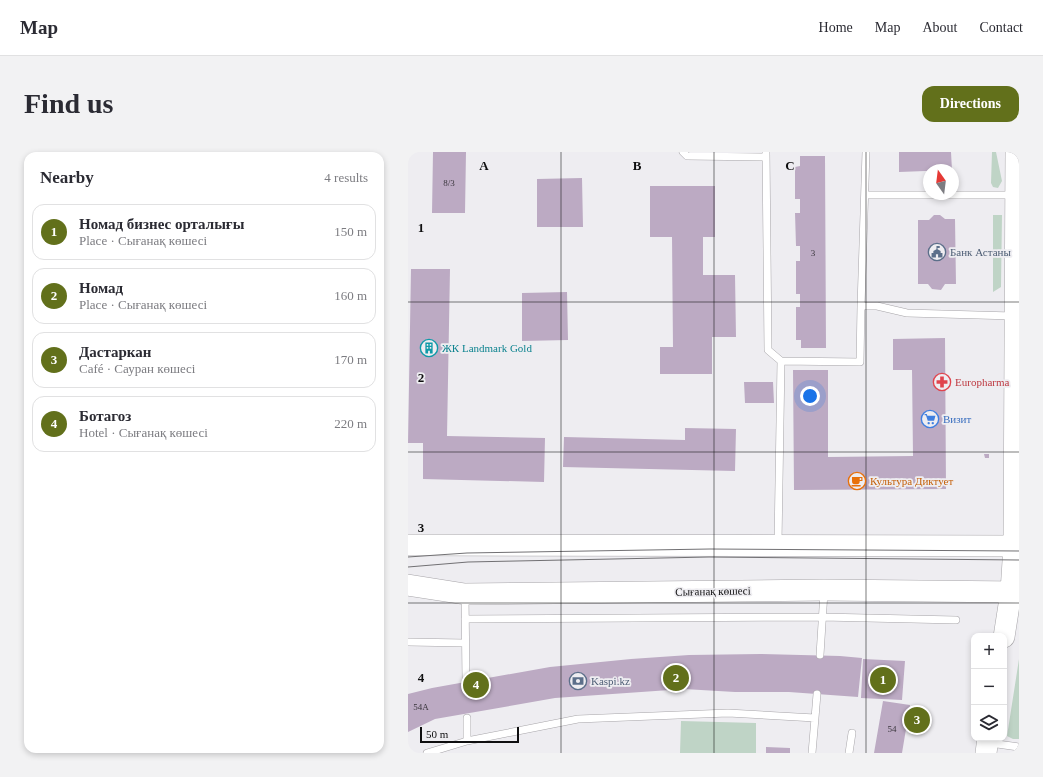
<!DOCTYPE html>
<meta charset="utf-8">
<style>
:root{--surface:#fff;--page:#f2f2f3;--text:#2b2b33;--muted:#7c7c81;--line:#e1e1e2;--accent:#62701b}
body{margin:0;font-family:Georgia,serif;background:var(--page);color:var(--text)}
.controls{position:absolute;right:12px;bottom:12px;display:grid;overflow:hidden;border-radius:8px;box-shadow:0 2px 6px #0003}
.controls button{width:36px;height:36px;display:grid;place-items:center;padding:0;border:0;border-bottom:1px solid var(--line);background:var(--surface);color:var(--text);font:20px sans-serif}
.compass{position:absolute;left:515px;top:12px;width:36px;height:36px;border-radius:50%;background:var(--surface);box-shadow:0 2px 6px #0003;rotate:346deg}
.scale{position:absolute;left:12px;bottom:10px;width:99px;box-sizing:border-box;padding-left:4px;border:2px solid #0f0f10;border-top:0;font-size:11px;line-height:14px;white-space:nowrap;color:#0f0f10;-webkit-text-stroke:3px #eeedf1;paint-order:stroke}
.you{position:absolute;left:402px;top:244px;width:14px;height:14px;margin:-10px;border:3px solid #fff;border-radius:50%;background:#1a73e8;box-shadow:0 0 0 6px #1a73e833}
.badge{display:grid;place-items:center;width:26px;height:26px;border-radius:50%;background:var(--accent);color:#fff;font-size:13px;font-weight:700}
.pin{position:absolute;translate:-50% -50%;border:2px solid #fff;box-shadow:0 1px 4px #0006}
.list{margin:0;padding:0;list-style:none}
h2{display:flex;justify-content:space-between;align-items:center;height:52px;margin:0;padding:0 16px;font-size:17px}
h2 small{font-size:13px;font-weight:400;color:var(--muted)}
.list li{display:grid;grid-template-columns:26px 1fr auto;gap:12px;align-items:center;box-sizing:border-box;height:56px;margin:0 8px 8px;padding:0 8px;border:1px solid var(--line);border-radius:12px}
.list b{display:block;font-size:15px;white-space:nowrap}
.list p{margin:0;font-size:13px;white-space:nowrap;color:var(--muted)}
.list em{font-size:13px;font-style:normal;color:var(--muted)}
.icon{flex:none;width:22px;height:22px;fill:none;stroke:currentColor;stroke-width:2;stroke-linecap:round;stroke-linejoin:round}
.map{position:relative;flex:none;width:611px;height:601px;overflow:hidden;border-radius:12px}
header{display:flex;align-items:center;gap:24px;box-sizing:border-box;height:56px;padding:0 20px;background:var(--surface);border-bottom:1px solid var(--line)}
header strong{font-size:19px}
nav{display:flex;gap:22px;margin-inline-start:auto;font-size:14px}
.intro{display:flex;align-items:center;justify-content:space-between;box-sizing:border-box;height:96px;padding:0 24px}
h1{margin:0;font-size:28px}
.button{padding:10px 18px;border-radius:12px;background:var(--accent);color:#fff;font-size:14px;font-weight:700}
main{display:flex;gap:24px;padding:0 24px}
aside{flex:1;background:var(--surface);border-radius:12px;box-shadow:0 2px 6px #0003}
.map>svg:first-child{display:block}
.green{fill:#bfd4c6}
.building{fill:#bcaac3}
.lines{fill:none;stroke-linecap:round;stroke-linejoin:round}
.lane-casing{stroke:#a7a5a9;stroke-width:8}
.secondary-casing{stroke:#a7a5a9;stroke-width:22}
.lane{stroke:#fff;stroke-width:7}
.secondary{stroke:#fff;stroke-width:21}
.tram{stroke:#717073;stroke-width:1}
.grid{fill:none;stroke:#0f0f10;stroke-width:1;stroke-opacity:0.55}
.labels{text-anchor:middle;stroke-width:3.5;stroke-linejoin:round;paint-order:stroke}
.number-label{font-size:9px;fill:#3a363d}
.service-label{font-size:11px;fill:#4e5e75;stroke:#eeedf1;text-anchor:start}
.culture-label{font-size:11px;fill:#0d838f;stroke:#eeedf1;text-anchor:start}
.health-label{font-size:11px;fill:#be3a42;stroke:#eeedf1;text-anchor:start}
.shop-label{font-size:11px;fill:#366cbe;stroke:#eeedf1;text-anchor:start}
.food-label{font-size:11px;fill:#c56008;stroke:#eeedf1;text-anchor:start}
.street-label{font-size:11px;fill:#0f0f10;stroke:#eeedf1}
.grid-label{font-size:13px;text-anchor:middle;font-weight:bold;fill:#0f0f10;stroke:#eeedf1;stroke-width:3.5;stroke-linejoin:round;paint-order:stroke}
</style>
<header>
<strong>Map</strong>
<nav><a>Home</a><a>Map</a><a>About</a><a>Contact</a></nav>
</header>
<div class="intro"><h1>Find us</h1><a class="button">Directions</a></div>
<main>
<aside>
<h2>Nearby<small>4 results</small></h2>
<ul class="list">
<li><span class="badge">1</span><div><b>Номад бизнес орталығы</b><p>Place · Сығанақ көшесі</p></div><em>150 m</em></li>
<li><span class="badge">2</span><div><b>Номад</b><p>Place · Сығанақ көшесі</p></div><em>160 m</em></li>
<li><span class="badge">3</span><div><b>Дастаркан</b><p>Café · Сауран көшесі</p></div><em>170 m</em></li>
<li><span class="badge">4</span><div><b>Ботагоз</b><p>Hotel · Сығанақ көшесі</p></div><em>220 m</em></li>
</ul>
</aside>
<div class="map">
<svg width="611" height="601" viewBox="0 0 611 601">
<rect width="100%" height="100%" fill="#eeedf1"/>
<path class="green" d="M584 0H588L594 29 590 36 585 35 583 31Z
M585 63H594L593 135 585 140Z
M611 507V587H605L599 584Z
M273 569 348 571V601H272Z"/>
<path class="building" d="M25 0H58L57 61H24Z
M491 0H543L544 18 491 20Z
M392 4H417L418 196H393V188H388V155H392V142H388V109H392V94H388L387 61H392V47H387V15L392 14Z
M174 26 175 75H129V27Z
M242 34H307V85H295V123H327L328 185H304V222H252V195H265L264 85H242Z
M526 63H532L537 67H547L548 132H537L533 138 524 137 520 132H510V68H521Z
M3 117H42L39 284 137 286 136 330 15 327V291H0Z
M159 140 160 188 114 189V141Z
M537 186 538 337 386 338 385 218H420V305L505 304 504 218H485V187Z
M336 230H365L366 251H337Z
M277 276 328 277 327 319 155 315 156 285 277 288Z
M576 302H581V306H577Z
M352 502 432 504 454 506 450 545 381 540H327L276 537 147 546 27 567 0 580V542L24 536 142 515 223 507 281 503Z
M455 507 497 509 494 548 453 546Z
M475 549 502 553 494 601H466Z
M358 595 382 596V601H358Z"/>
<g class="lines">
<defs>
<path id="lane" d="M275 0 279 4 358 5
M358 0 360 198 373 209 370 391
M457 43H606
M453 154 458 0
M373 209 452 210 453 154H469L499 161 605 164
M57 443 58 529
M57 467 414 465 548 468
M0 490 57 491
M412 503 416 440
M59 566V589
M407 566 409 542
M582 591 611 595
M19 601 59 589 170 567 320 561 407 566 404 601
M441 601 444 581"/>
<path id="secondary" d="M0 393 611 394
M0 433 57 442 416 438 611 440
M596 485 603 440 606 394 608 0
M578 601 580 586"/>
</defs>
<use href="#lane" class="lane-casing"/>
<use href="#secondary" class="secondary-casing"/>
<use href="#lane" class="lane"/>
<use href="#secondary" class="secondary"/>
<path class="tram" d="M0 405 59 401 302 397 611 399
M0 415 60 410 301 405 611 408"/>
</g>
<path class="grid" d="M153 0V601M306 0V601M458 0V601M0 150H611M0 300H611M0 451H611"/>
<defs>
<symbol id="civic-ring" viewBox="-11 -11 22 22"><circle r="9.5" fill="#eeedf1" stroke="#5c6f8a" stroke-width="1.5"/><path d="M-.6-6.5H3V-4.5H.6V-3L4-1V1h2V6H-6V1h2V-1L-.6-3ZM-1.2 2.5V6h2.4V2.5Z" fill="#5c6f8a"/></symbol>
<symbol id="building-ring" viewBox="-11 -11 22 22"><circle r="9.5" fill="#eeedf1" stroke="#0f9aa8" stroke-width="1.5"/><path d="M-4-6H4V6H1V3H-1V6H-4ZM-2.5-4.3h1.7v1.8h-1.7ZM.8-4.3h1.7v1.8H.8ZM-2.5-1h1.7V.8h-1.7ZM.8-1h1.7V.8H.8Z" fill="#0f9aa8"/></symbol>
<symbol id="pharmacy-ring" viewBox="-11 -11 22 22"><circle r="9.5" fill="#eeedf1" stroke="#e0444e" stroke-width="1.5"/><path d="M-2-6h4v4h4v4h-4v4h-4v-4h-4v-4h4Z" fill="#e0444e"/></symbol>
<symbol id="supermarket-ring" viewBox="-11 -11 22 22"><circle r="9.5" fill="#eeedf1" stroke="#3f7fe0" stroke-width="1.5"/><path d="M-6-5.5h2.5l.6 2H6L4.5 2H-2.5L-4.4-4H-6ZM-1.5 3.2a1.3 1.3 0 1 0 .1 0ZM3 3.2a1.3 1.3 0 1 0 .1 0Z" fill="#3f7fe0"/></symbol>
<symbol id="cafe-ring" viewBox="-11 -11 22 22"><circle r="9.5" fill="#eeedf1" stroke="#e8710a" stroke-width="1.5"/><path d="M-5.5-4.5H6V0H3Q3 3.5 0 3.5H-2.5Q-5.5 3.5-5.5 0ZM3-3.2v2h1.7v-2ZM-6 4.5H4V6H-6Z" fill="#e8710a"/></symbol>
<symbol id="bank-ring" viewBox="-11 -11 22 22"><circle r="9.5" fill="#eeedf1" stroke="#5c6f8a" stroke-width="1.5"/><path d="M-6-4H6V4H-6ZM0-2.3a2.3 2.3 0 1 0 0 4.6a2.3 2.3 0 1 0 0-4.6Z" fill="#5c6f8a"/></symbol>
</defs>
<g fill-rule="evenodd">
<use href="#civic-ring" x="519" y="90" width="20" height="20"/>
<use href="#building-ring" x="11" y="186" width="20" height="20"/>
<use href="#pharmacy-ring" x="524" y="220" width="20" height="20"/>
<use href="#supermarket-ring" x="512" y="257" width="20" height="20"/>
<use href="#cafe-ring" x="439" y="319" width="20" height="20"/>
<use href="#bank-ring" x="160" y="519" width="20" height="20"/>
</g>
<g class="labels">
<g class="number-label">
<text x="41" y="34">8/3</text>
<text x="405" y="104">3</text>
<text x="13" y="558">54А</text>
<text x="484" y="580">54</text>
</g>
<g class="service-label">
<text x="542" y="104">Банк Астаны</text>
<text x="183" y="533">Kaspi.kz</text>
</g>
<g class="culture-label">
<text x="34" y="200">ЖК Landmark Gold</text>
</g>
<g class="health-label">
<text x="547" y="234">Europharma</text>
</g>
<g class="shop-label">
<text x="535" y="271">Визит</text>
</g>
<g class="food-label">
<text x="462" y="333">Культура Диктует</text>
</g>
<g class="street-label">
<text transform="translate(305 439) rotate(-1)" y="4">Сығанақ көшесі</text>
</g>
</g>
<g class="grid-label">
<text x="76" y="18">A</text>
<text x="229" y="18">B</text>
<text x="382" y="18">C</text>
<text x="13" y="80">1</text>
<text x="13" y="230">2</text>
<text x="13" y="380">3</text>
<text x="13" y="530">4</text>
</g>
</svg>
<div class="controls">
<button>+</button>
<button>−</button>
<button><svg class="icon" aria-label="layers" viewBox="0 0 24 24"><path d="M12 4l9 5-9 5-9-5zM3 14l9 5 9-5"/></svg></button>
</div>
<svg class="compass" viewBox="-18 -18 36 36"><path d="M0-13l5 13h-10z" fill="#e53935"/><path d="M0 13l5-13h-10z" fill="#7c7c81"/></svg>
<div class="scale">50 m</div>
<div class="you"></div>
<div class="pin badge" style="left:475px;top:528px">1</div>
<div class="pin badge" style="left:268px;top:526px">2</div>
<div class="pin badge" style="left:509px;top:568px">3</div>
<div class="pin badge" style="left:68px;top:533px">4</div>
</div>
</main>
